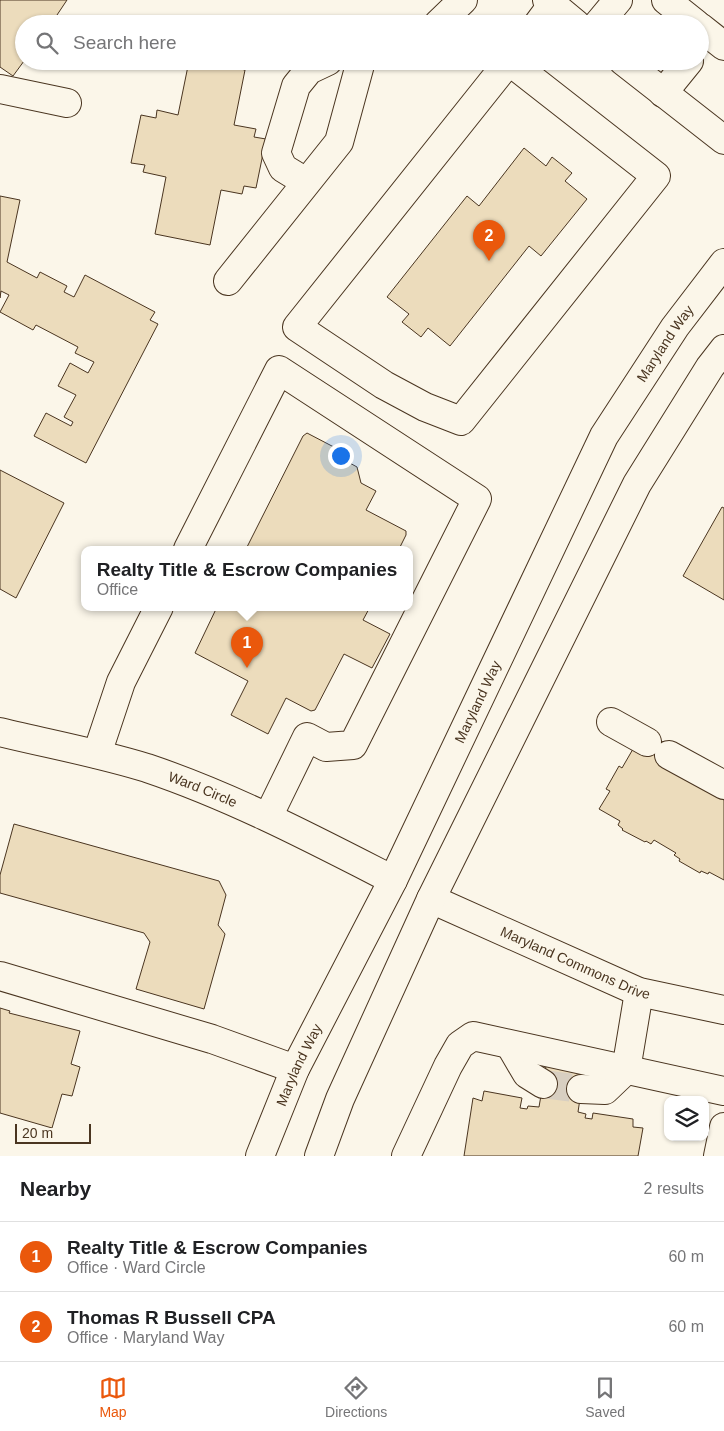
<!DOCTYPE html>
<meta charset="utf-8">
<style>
:root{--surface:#fff;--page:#f6f6f6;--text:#202124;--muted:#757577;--line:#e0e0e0;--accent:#ea580c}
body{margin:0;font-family:Arial,sans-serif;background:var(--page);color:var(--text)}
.controls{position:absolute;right:15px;bottom:15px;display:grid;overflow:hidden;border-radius:10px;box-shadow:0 1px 4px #0004}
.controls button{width:45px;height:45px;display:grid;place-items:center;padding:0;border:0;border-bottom:1px solid var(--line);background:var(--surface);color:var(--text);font:25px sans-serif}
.scale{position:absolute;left:15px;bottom:12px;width:76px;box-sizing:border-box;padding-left:5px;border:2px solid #4a3520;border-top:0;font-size:14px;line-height:18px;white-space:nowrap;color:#4a3520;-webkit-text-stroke:4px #fbf6e9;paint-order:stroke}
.you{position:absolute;left:340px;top:455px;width:18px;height:18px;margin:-12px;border:4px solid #fff;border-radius:50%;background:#1a73e8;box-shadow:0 0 0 8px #1a73e833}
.badge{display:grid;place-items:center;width:32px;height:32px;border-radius:50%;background:var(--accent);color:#fff;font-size:16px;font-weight:700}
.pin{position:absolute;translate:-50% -41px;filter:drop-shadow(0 1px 2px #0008)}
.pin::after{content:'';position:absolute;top:26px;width:18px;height:15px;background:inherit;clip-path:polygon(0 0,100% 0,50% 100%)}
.popup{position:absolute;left:81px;top:546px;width:332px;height:65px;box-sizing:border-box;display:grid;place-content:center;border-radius:10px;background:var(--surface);filter:drop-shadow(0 1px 4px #0005);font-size:16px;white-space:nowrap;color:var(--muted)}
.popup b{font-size:19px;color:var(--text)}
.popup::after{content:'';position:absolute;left:50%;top:100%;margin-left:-10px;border:10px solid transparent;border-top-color:var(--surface)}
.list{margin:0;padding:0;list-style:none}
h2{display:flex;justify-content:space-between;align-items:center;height:65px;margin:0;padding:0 20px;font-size:21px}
h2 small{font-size:16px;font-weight:400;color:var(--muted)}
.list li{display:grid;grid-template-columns:32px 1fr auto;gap:15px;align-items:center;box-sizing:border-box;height:70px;padding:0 20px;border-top:1px solid var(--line)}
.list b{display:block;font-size:19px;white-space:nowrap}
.list p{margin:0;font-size:16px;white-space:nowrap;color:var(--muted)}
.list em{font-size:16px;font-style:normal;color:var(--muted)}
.icon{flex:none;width:28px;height:28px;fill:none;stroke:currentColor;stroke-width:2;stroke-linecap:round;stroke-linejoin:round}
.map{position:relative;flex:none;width:724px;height:1156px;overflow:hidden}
.search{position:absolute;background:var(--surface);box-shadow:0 1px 4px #0004;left:15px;right:15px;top:15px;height:55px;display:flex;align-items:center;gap:12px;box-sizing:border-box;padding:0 18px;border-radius:28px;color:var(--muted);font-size:19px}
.sheet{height:205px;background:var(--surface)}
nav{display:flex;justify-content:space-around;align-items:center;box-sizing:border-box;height:70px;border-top:1px solid var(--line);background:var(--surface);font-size:14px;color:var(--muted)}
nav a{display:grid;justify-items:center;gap:2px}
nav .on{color:var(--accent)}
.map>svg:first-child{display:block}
.building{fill:#ecdcbc;stroke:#4a3520}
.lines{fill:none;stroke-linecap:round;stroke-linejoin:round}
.minor-tunnel{stroke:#d8cfc1;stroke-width:28;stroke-dasharray:28 14;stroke-linecap:butt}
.minor-casing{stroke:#4a3520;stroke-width:30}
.major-casing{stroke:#4a3520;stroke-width:30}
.minor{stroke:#fbf6e9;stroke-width:28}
.major{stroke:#fbf6e9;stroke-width:28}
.labels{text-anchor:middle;stroke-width:4;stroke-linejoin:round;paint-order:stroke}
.street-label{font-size:14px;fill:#4a3520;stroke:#fbf6e9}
</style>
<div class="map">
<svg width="724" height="1156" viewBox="0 0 724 1156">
<rect width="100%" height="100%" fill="#fbf6e9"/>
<path class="building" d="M0 0H67L51 24H24V61L13 76 0 67Z
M189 61H201L245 70 234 125 256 129 254 137 266 139 256 188 244 186 242 194 221 190 210 245 155 234 166 177 143 172 145 165 131 163 141 115 156 118 157 110 178 115Z
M524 148 546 166 552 157 572 173 565 181 587 199 541 256 529 246 450 346 428 328 421 337 402 322 409 314 387 297 467 196 479 206Z
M0 196 20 200 7 262 37 278 40 272 67 286 64 292 74 297 85 275 155 312 150 320 158 324 86 463 34 436 46 413 71 426 73 422 64 417 76 395 58 386 70 363 88 373 94 362 75 353 78 347 36 325 33 330 0 312 9 295 1 291 0 298Z
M307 433 351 456 348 462 357 467 361 483 376 491 366 510 406 531V535L399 549H246L303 436Z
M0 470 64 503 16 598 0 589Z
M722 507 724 508V600L683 576Z
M217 607H370L363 620 390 634 372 668 344 654 315 710 311 711 286 698 268 734 231 715 248 681 195 653Z
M651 735 673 748 663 766 724 800V880L709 872 708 874 701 871 700 873 679 861 680 859 674 855 676 853 654 840 651 844 646 841 645 842 622 830 623 829 618 825 620 821 599 809 610 791 606 789 619 766 622 768 633 749Z
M14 824 219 881 226 895 218 925 225 934 204 1009 136 989 150 942 144 933 0 893V875Z
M0 1008 10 1011 9 1013 80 1031 71 1064 80 1067 72 1096 62 1094 52 1128 0 1113Z
M546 1066 584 1072 578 1112 586 1114 585 1118 592 1119 593 1113 633 1119V1127L643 1128 638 1156H464L473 1098 482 1101 484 1091 522 1098 520 1108 527 1109 528 1106 539 1107Z"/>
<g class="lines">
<path class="minor-tunnel" d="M543 1084 581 1089"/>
<defs>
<g id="minor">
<path d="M547 0 576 24"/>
<path d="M666 0 696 24"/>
<path d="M438 24 463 0"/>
<path d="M538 24 552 5"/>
<path d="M598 24 618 0"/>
<path d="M700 27 724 46"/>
<path d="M509 61 297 327 384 385 425 407 461 421 656 176 509 61"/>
<path d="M623 61 724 140"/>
<path d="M0 89 67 103"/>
<path d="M663 93 689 61"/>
<path d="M306 182 283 168 276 153 296 86 309 70 328 61"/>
<path d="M228 281 339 142 361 61"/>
<path d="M188 549 279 370 477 499 353 745 326 747 307 737 268 817"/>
<path d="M611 722 647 742"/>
<path id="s1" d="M0 732C49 744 99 753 147 768 233 797 313 839 393 880"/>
<path d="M97 754 121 682 159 607"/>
<path d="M669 755 724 785"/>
<path id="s2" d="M431 899 639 992 724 1010"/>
<path d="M0 976 212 1039 295 1069"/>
<path d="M510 1045 527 1074 543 1084"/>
<path d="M581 1089 605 1090 626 1070 639 992"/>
<path d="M406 1156 448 1066 460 1045 473 1036 724 1091"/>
<path d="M718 1156 724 1127"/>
</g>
<g id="major">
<path id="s3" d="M260 1156 295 1069 393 880 604 436 675 327 724 263"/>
<path d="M319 1156 340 1099 431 899 637 484 710 367 724 349"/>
</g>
</defs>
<use href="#minor" class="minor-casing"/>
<use href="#major" class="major-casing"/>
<use href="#minor" class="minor"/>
<use href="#major" class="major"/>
</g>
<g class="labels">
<g class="street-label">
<text dy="5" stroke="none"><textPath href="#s3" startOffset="909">Maryland Way</textPath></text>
<text dy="5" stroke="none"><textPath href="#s3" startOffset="504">Maryland Way</textPath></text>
<text dy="5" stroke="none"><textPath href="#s1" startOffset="211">Ward Circle</textPath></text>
<text dy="5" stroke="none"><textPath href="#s2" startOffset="158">Maryland Commons Drive</textPath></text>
<text dy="5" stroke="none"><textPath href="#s3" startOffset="99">Maryland Way</textPath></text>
</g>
</g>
</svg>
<div class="controls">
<button><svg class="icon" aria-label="layers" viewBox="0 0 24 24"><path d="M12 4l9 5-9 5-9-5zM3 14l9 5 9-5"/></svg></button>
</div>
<div class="scale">20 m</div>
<div class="you"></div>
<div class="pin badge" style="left:247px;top:668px">1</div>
<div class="popup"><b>Realty Title &amp; Escrow Companies</b>Office</div>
<div class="pin badge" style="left:489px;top:261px">2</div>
<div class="search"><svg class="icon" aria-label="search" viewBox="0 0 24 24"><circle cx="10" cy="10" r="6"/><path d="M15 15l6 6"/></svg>Search here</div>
</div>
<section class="sheet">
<h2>Nearby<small>2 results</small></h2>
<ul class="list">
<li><span class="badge">1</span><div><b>Realty Title &amp; Escrow Companies</b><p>Office · Ward Circle</p></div><em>60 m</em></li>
<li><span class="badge">2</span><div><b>Thomas R Bussell CPA</b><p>Office · Maryland Way</p></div><em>60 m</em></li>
</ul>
</section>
<nav>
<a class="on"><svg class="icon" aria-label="map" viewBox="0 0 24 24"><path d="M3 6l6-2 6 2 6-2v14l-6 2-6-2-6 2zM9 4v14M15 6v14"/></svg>Map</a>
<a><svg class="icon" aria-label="directions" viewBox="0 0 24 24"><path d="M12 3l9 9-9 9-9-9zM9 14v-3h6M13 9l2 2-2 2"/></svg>Directions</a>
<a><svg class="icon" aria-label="saved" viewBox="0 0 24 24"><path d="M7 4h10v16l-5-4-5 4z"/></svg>Saved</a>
</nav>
